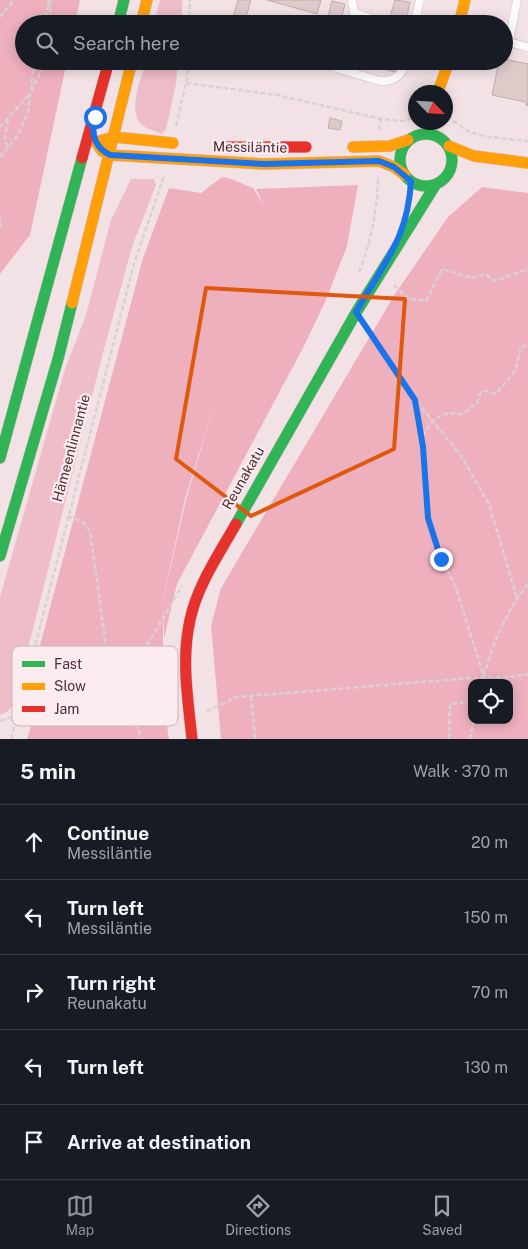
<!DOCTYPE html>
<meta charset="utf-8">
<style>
:root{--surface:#171b24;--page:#20242c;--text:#f1f3f6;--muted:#9ea1a6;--line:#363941;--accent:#8c9099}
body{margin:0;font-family:"Public Sans",sans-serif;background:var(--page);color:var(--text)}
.controls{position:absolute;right:15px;bottom:15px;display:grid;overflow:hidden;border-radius:10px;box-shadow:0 2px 12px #0003}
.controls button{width:45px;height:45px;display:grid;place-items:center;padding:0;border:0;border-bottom:1px solid var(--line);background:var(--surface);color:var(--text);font:25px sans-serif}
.compass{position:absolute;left:408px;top:85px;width:45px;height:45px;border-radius:50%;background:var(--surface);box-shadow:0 2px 12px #0003;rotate:115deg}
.stop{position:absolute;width:15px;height:15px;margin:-11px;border:4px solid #1a73e8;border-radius:50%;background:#fff}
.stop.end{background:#1a73e8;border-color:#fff;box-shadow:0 1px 5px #0008}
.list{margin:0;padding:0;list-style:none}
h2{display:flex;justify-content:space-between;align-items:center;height:65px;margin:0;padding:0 20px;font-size:21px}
h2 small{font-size:16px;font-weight:400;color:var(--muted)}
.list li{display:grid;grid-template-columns:32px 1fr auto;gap:15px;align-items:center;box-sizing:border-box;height:75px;padding:0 20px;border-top:1px solid var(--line)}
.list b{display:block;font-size:19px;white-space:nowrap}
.list p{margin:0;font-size:16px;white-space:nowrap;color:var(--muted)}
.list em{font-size:16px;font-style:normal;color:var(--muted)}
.icon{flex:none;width:28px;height:28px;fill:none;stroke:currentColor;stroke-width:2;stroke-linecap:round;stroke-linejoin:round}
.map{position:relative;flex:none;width:528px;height:739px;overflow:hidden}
.search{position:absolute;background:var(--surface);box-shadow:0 2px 12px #0003;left:15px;right:15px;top:15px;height:55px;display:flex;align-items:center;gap:12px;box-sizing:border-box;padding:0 18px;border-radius:28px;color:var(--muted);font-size:19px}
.sheet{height:440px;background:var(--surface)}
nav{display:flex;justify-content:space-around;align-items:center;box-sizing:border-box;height:70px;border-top:1px solid var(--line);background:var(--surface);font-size:14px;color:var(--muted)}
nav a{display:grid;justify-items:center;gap:2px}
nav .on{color:var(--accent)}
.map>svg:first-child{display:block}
.green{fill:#eebdc7}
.forest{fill:#efb0be;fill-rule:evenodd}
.building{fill:#dfcaca;stroke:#c1acac}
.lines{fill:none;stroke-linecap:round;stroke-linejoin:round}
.lane-casing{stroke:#d4bec3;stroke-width:9}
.fast-casing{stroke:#d4bec3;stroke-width:12}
.slow-casing{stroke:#d4bec3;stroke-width:12}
.jam-casing{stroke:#d4bec3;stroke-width:12}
.path{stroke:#d9d2d3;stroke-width:2.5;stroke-dasharray:5 2.5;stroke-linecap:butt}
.lane{stroke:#fdfbfb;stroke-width:8}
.fast{stroke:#30b455;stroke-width:11}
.slow{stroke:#ff9f0a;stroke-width:11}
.jam{stroke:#e5322d;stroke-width:11}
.route{stroke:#1a73e8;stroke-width:6}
.marked{fill:none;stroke:#e0570e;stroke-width:4;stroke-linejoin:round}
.labels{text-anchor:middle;stroke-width:4.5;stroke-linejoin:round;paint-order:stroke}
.street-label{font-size:14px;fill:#4c2d34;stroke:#fdecef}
.key{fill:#fdecef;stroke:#c8b3b7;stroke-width:1}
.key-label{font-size:14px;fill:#4c2d34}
</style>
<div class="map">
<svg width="528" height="739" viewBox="0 0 528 739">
<rect width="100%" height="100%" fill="#f3e2e5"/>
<path class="green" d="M160 0H182V24H160L155 19Z
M147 61H178L176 84 166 129 162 134C155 131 144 128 140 123 128 108 141 77 147 61Z
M131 179H154L156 185 132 247 104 349 17 692C13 704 12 711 0 715V597L65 369 86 315 111 220Z"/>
<path class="forest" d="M0 0H80L75 24H24V61H67L30 235 0 274Z
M222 177 231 179 253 188 264 206 256 189 358 185 347 246 326 300 304 346 177 584 164 638 163 600 186 500 213 408 185 499 163 599V698L169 739H27L34 715 32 702 26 698 143 258 169 188 201 193Z
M482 187 528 193V739H221L211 626 221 588 395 294 448 217ZM472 683H509V720H472Z"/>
<path class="building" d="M238 0H251L244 24H231Z
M267 0H321L317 14Z
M395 0 410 2 406 21 390 17Z
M332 1 345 4 340 24H326Z
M504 59 528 64V106L526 105V102L492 95 499 61H504Z
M354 61H398L395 72Z
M330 118 342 121 340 130 328 128Z"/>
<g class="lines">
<defs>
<path id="lane" d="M352 0 354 13 389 24
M414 24 420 0
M504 41 528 47
M509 42 517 0
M313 61 380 81C396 81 401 76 407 61"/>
<path id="fast" d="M118 24 124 0
M400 160a26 26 0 1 1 52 0a26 26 0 1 1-52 0Z
M0 458 82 158
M236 524 357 311 436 184
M0 556 58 359 72 303"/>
<path id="slow" d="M141 24 147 0
M459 24 465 0
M438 92 449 61
M96 142 102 151 110 155 264 164 379 161 394 167 405 175
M96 142 114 137 173 143
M449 146 474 156 528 163
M353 147 390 146 408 140
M72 303 132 61"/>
<path id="jam" d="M225 147H306
M82 158 109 61
M192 739C188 699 181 660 190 620 197 586 219 554 236 524"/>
</defs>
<use href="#lane" class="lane-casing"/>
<use href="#fast" class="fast-casing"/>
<use href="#slow" class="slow-casing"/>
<use href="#jam" class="jam-casing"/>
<path class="path" d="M48 0 54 24
M0 17 14 0
M42 24 51 0
M189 24 190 0
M186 83 277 95 381 119 404 121 416 116
M31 90 34 61
M446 118C457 121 462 129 473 133 490 138 510 139 528 141
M176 126 187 78 188 61
M0 127 29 95
M379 130 381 119
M7 147 5 137 8 120
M0 157 17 136 28 113 30 93 46 61
M0 215V227
M359 272C371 242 377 211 378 178
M394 285 407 298 426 301 442 269 472 278 486 274 495 281 528 269
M367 327 415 400 460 454 489 504 517 598
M416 401 423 447 429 518 441 559 455 585 484 677
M423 436C434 416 440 412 463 414L477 403 481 392 487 391 496 394 515 371 521 348 528 344
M68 516 83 522 90 531 106 647 121 689 182 586
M482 683C490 649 506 611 528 584
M505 683 510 677 528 674
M121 689 142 739
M251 696 255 739
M207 711 237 697 484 677H510
M0 721 16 716 130 710 172 717
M11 739 134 264 164 176
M449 739 450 704 472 701
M470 739 474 720"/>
<use href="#lane" class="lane"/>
<use href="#fast" class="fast"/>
<use href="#slow" class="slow"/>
<use href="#jam" class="jam"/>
</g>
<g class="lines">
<path class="route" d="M95 117C91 133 94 147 110 155L264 164 379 161 394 167 411 181C408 239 383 264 356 312L415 400 423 447 428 518 441 559"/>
</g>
<path class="marked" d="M206 288 405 299 394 449 251 516 176 459Z"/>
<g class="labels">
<g class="street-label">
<text transform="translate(250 147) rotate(1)" y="5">Messiläntie</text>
<text transform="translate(71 448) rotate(-75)" y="5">Hämeenlinnantie</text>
<text transform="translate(243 478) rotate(-60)" y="5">Reunakatu</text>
</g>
</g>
<rect x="12" y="646" width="166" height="80" rx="8" class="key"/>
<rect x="22" y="661" width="23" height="6" fill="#30b455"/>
<rect x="22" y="683" width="23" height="7" fill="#ff9f0a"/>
<rect x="22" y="706" width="23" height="6" fill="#e5322d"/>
<g class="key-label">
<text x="54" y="669">Fast</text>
<text x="54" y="691">Slow</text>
<text x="54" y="714">Jam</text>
</g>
</svg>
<div class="controls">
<button><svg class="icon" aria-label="locate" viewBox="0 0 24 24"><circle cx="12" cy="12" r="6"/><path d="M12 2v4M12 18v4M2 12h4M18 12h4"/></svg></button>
</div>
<svg class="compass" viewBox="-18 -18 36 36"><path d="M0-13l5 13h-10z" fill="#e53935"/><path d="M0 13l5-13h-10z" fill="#9ea1a6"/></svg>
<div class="stop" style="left:95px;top:117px"></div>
<div class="stop end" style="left:441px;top:559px"></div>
<div class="search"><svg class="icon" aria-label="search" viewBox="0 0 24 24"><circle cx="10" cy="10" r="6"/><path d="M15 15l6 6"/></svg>Search here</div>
</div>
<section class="sheet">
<h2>5 min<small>Walk · 370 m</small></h2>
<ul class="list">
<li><svg class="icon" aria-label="ahead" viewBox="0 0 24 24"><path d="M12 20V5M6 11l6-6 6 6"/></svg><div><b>Continue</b><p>Messiläntie</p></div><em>20 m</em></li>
<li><svg class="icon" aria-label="left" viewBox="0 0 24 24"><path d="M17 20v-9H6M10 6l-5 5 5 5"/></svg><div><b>Turn left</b><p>Messiläntie</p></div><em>150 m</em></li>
<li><svg class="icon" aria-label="right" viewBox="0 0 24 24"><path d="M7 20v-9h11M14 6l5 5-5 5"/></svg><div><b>Turn right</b><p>Reunakatu</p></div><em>70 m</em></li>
<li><svg class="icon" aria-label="left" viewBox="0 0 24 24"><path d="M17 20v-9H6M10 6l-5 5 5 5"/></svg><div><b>Turn left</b></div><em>130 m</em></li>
<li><svg class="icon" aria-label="arrive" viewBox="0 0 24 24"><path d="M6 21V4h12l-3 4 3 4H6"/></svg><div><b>Arrive at destination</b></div></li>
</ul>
</section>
<nav>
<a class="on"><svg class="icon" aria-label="map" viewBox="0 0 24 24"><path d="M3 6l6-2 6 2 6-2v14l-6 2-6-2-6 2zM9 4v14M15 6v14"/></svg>Map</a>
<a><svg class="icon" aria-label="directions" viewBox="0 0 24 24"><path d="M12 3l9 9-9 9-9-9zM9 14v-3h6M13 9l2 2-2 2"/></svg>Directions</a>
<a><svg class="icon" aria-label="saved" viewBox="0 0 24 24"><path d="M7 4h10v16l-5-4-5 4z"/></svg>Saved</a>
</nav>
